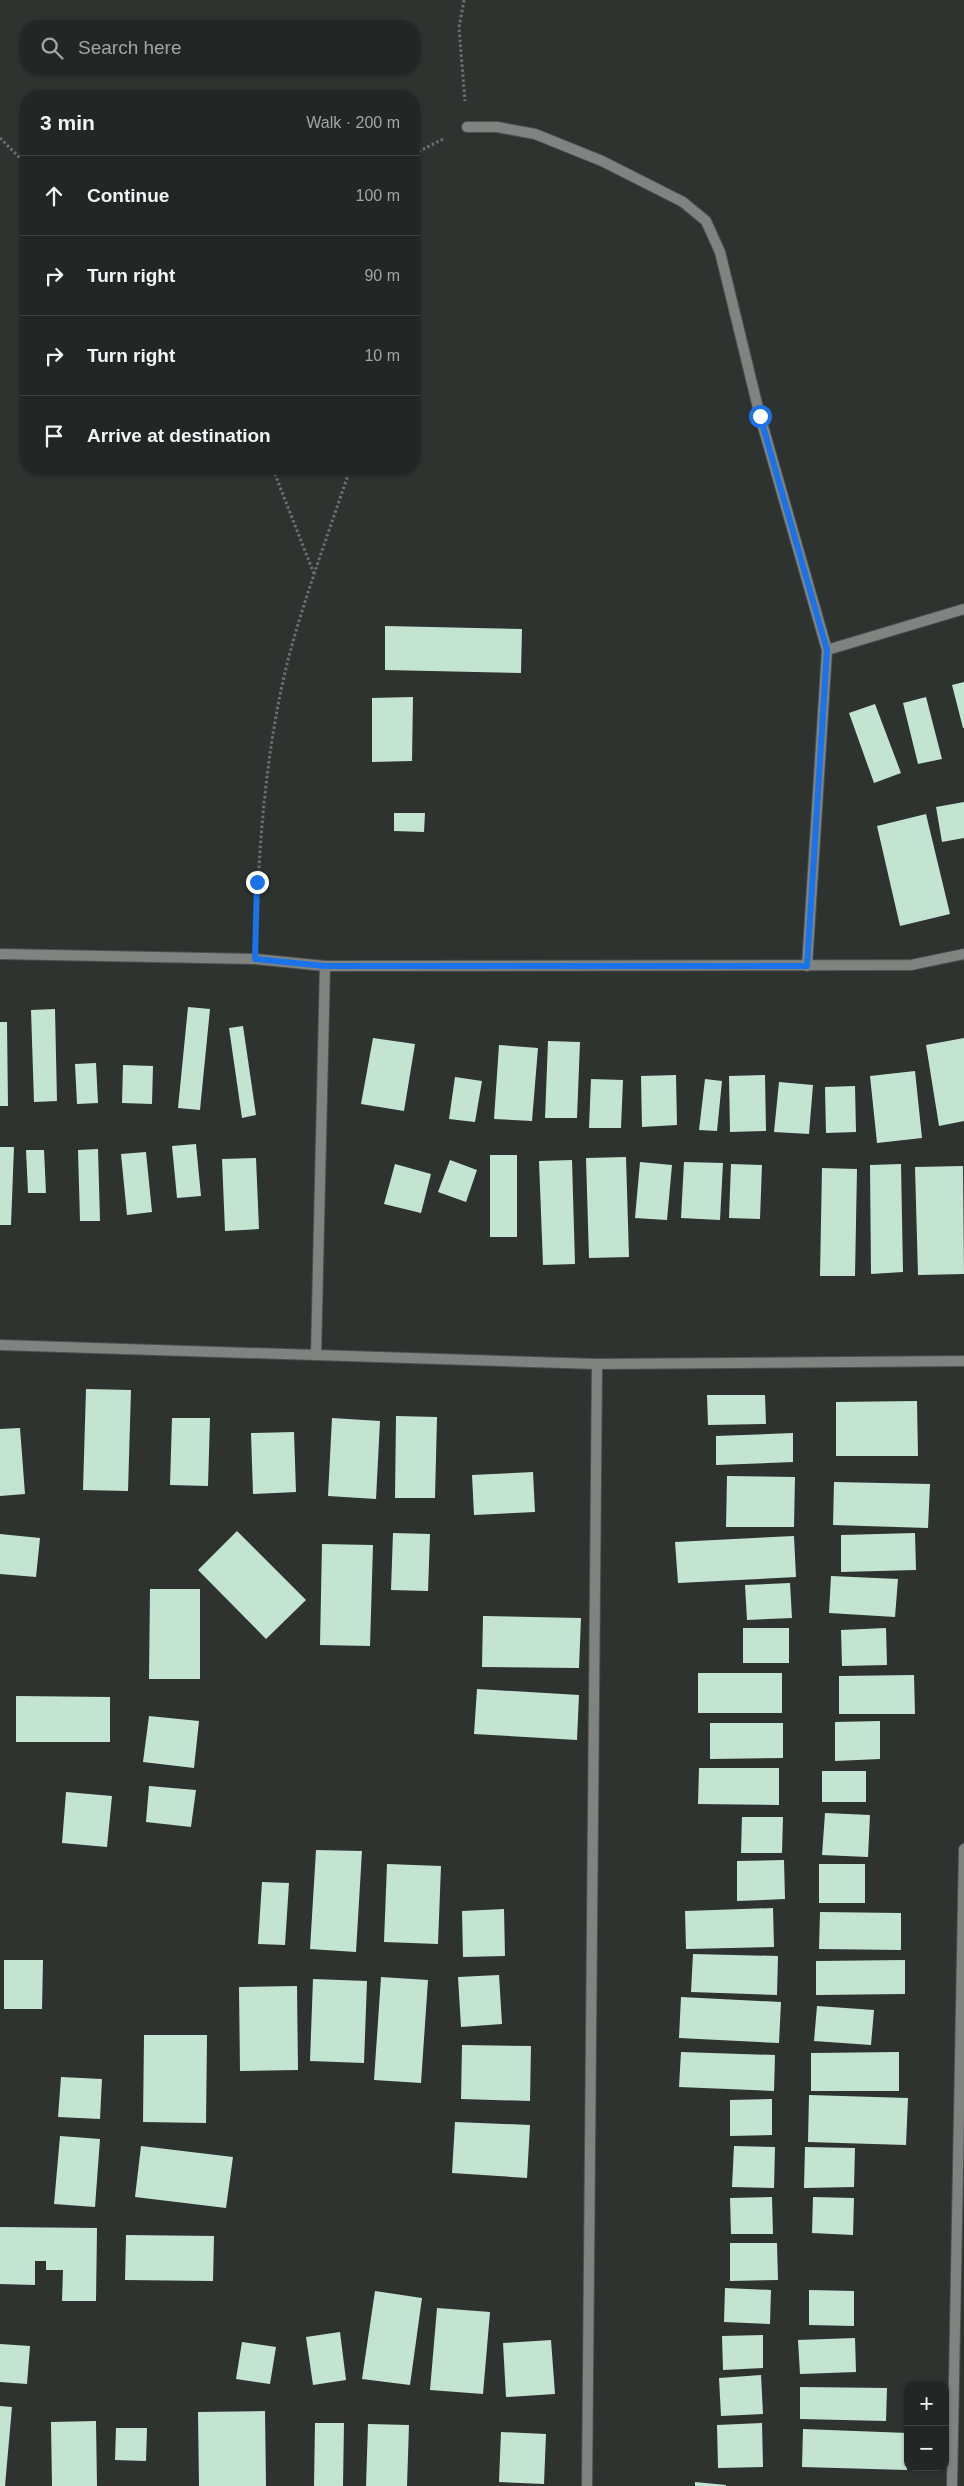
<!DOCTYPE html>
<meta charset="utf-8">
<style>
:root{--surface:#232624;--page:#2f3231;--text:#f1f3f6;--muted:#a3a5a6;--line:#404341}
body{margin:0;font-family:Helvetica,sans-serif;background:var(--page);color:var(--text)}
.controls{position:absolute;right:15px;bottom:15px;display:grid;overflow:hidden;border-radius:10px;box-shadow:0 1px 4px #0004}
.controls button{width:45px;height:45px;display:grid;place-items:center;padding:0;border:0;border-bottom:1px solid var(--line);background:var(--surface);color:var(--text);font:25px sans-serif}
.stop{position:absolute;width:15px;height:15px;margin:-11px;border:4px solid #1a73e8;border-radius:50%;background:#fff}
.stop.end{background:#1a73e8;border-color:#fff;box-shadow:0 1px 5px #0008}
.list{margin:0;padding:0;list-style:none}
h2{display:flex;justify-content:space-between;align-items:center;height:65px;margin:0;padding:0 20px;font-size:21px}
h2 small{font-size:16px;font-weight:400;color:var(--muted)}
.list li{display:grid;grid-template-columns:32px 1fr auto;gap:15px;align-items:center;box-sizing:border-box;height:80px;padding:0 20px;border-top:1px solid var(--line)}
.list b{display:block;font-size:19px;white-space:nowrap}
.list em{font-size:16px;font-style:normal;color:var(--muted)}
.icon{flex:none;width:28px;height:28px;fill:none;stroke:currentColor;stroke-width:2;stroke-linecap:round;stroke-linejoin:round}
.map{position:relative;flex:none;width:964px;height:2486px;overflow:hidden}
.search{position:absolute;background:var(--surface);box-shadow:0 1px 4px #0004;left:20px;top:20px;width:400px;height:55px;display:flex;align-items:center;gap:12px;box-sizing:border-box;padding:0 18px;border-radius:20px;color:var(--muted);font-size:19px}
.panel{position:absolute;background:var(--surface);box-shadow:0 1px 4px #0004;left:20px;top:90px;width:400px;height:385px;border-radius:20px}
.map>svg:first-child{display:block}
.building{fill:#c4e4d2}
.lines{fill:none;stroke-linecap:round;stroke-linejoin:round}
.service-casing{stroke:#4d514e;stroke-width:12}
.minor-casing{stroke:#4d514e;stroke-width:12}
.path{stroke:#6d706e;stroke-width:3;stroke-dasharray:2.5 2.5;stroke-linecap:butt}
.service{stroke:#818381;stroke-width:10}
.minor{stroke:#818381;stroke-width:10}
.route{stroke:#1a73e8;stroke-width:6}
</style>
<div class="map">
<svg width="964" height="2486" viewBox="0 0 964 2486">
<rect width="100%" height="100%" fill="#2f3330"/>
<path class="building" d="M385 626 522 629 521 673 385 670Z
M964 682V728H963L952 685Z
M413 697 412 761 372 762V698Z
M926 697 942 759 918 764 903 703Z
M875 704 901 773 874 783 849 713Z
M964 802V838L942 842 936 807Z
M394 813H425L424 832 394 831Z
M926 814 950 914 900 926 877 826Z
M188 1007 210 1009 200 1110 178 1108Z
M55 1009 57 1101 34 1102 31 1010Z
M0 1022H7L8 1106H0Z
M243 1026 256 1115 242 1118 229 1028Z
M373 1038 415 1044 404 1111 361 1104Z
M964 1038V1121L939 1126 926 1045Z
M548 1041 580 1042 577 1118H545Z
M499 1045 538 1048 532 1121 494 1119Z
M96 1063 98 1103 77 1104 75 1064Z
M123 1065 153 1066 152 1104 122 1103Z
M915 1071 922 1138 877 1143 870 1076Z
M676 1075 677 1125 642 1127 641 1076Z
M765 1075 766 1131 730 1132 729 1076Z
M455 1077 482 1081 475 1122 449 1119Z
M591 1079 623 1080 621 1128H589Z
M705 1079 722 1081 717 1131 699 1130Z
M779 1082 813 1085 809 1134 774 1132Z
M855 1086 856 1132 826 1133 825 1087Z
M196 1144 201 1196 177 1198 172 1146Z
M0 1147H14L11 1225H0Z
M98 1149 100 1221H80L78 1150Z
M26 1150H44L46 1193H28Z
M146 1152 152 1212 127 1215 121 1154Z
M490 1155H517V1237H490Z
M626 1157 629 1257 589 1258 586 1158Z
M256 1158 259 1229 225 1231 222 1159Z
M450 1160 477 1170 466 1202 438 1192Z
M572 1160 575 1264 543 1265 539 1161Z
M640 1162 672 1165 667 1220 635 1218Z
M684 1162 723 1163 720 1220 681 1218Z
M395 1164 431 1174 421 1213 384 1204Z
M731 1164 762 1165 760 1219 729 1218Z
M901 1164 903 1272 871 1274 870 1165Z
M963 1166 964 1274 918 1275 915 1167Z
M822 1168 857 1169 855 1276H820Z
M86 1389 131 1390 128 1491 83 1490Z
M707 1395H765L766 1424 708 1425Z
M917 1401 918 1456H836V1402Z
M396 1416 437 1417 435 1498H395Z
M172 1418H210L208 1486 170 1485Z
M332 1418 380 1421 376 1499 328 1496Z
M20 1428 25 1494 0 1496V1429Z
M294 1432 296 1492 253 1494 251 1433Z
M793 1433V1462L716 1465V1436Z
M533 1472 535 1512 474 1515 472 1475Z
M727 1476 795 1477 794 1527H726Z
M834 1482 930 1484 928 1528 833 1525Z
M237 1531 306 1600 266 1639 198 1570Z
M393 1533 430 1534 428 1591 391 1590Z
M915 1533 916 1570 841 1572V1535Z
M0 1534 40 1538 36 1577 0 1574Z
M794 1536 796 1577 678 1583 675 1542Z
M322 1544 373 1545 370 1646 320 1645Z
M831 1576 898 1579 895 1617 829 1613Z
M790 1583 792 1618 747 1620 745 1585Z
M150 1589H200V1679H149Z
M483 1616 581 1618 579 1668 482 1667Z
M743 1628H789V1663H743Z
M886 1628 887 1665 842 1666 841 1630Z
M698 1673H782V1713H698Z
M914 1675 915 1714H839V1676Z
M477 1689 579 1695 577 1740 474 1734Z
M16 1696 110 1697V1742H16Z
M149 1716 199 1721 194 1768 143 1762Z
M880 1721V1759L835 1761V1722Z
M710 1723H783V1758L710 1759Z
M699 1768H779V1805L698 1804Z
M822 1771H866V1802H822Z
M149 1786 196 1790 191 1827 146 1822Z
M66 1792 112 1796 107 1847 62 1843Z
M825 1813 870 1815 868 1857 822 1855Z
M742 1817H783L782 1853H741Z
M316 1850 362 1851 356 1952 310 1949Z
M784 1860 785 1899 737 1901V1861Z
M387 1864 441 1866 438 1944 384 1942Z
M819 1864H865V1903H819Z
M262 1882 289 1883 285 1945 258 1944Z
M773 1908 774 1947 686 1949 685 1911Z
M504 1909 505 1956 463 1957 462 1911Z
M820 1912 901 1913V1950L819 1949Z
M693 1954 778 1956 777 1995 691 1992Z
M4 1960H43L42 2009H4Z
M905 1960V1994L816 1995V1961Z
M499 1975 502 2024 461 2027 458 1977Z
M381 1977 428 1980 421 2083 374 2080Z
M313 1979 367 1981 364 2063 310 2061Z
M297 1986 298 2070 240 2071 239 1987Z
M681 1997 781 2002 779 2043 679 2038Z
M817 2006 874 2010 871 2045 814 2041Z
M144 2035H207L206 2123 143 2122Z
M462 2045 531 2046 530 2101 461 2099Z
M681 2052 775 2055 774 2091 679 2087Z
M899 2052V2091H811V2053Z
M61 2077 102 2079 100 2119 58 2117Z
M809 2095 908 2098 906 2145 808 2142Z
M772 2099V2135L730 2136V2100Z
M455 2122 530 2125 527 2178 452 2173Z
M60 2136 100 2139 95 2207 54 2204Z
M141 2146 233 2157 226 2208 135 2197Z
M734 2146 775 2147 774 2188 732 2187Z
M805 2147 855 2148 854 2187 804 2188Z
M772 2197 773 2234H731L730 2198Z
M813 2197 854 2198 853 2235 812 2233Z
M0 2227 97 2228 96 2301H62L63 2270H46V2261H35V2285L0 2284Z
M126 2235 214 2236 213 2281 125 2280Z
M730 2243H777L778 2280 730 2281Z
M725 2288 771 2290 770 2324 724 2322Z
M809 2290 854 2291V2326L809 2325Z
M375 2291 422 2298 410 2385 362 2379Z
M437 2308 490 2312 483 2394 430 2390Z
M340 2332 346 2380 313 2385 306 2337Z
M763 2335V2368L723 2370 722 2336Z
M855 2338 856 2372 800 2374 798 2340Z
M551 2340 555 2394 506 2397 503 2343Z
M242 2342 276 2347 270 2384 236 2379Z
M0 2344 30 2346 27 2384 0 2382Z
M761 2375 763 2414 721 2416 719 2378Z
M800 2387 887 2388 886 2421 800 2419Z
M0 2406 12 2407 5 2486H0Z
M265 2411 266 2486H199L198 2412Z
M96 2421 97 2486H52L51 2422Z
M315 2423H344L343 2486H314Z
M762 2423 763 2467 718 2468 717 2425Z
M368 2424 409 2425 407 2486H366Z
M116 2428H147L146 2461 115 2460Z
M803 2429 908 2433 907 2470 802 2467Z
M501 2432 546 2434 544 2484 499 2482Z
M695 2482 726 2485V2486H695Z"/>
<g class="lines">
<defs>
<path id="service" d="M467 127H497L535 134 602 161 683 202 706 221 720 252 760 416 827 650"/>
<path id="minor" d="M0 954 255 959 325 966 911 965 964 954
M807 966 827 650 964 609
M0 1345 597 1364 964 1361
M316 1355 325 966
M587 2486 597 1364
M952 2486 964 1849"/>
</defs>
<use href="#service" class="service-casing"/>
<use href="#minor" class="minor-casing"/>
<path class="path" d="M464 0 459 28 465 101
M0 138 26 164
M414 154 445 138
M273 469 314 574
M256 933C259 842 266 748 288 660 305 595 329 532 350 469"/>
<use href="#service" class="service"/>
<use href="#minor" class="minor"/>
</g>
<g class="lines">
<path class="route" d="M257 882 255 959 325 966H807L827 650 760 416"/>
</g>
</svg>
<div class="controls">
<button>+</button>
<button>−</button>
</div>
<div class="stop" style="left:760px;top:416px"></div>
<div class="stop end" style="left:257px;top:882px"></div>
<div class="search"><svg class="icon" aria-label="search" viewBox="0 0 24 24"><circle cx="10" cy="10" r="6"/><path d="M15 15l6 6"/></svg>Search here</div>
<section class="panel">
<h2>3 min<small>Walk · 200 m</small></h2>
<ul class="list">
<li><svg class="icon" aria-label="ahead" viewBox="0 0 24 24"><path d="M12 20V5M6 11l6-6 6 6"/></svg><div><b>Continue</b></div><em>100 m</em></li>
<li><svg class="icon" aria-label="right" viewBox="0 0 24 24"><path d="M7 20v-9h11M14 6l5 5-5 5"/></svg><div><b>Turn right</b></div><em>90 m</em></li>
<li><svg class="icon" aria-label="right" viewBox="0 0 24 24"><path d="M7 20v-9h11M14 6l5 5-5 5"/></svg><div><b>Turn right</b></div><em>10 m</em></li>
<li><svg class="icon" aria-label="arrive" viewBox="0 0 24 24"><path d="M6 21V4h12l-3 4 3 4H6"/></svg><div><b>Arrive at destination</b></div></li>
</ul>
</section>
</div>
